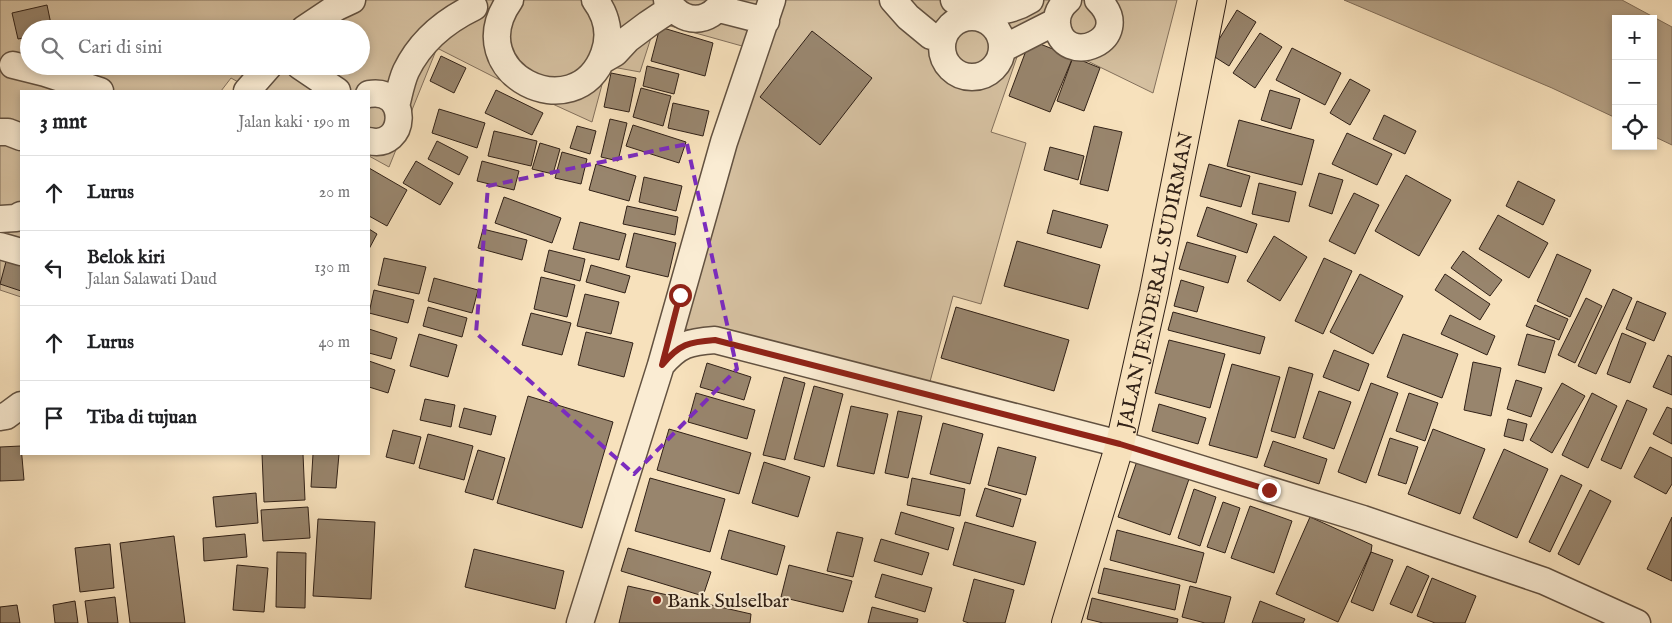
<!DOCTYPE html>
<html lang="id">
<meta charset="utf-8">
<style>
:root{--surface:#fff;--page:#f2f2f2;--text:#202124;--muted:#757577;--line:#e0e0e0}
body{margin:0;font-family:"IM FELL English",serif;background:var(--page);color:var(--text)}
.controls{position:absolute;right:15px;top:15px;display:grid;overflow:hidden;border-radius:0px;box-shadow:0 2px 8px #0003}
.controls button{width:45px;height:45px;display:grid;place-items:center;padding:0;border:0;border-bottom:1px solid var(--line);background:var(--surface);color:var(--text);font:25px sans-serif}
.stop{position:absolute;width:15px;height:15px;margin:-11px;border:4px solid #8f2418;border-radius:50%;background:#fff}
.stop.end{background:#8f2418;border-color:#fff;box-shadow:0 1px 5px #0008}
.list{margin:0;padding:0;list-style:none}
h2{display:flex;justify-content:space-between;align-items:center;height:65px;margin:0;padding:0 20px;font-size:21px}
h2 small{font-size:16px;font-weight:400;color:var(--muted)}
.list li{display:grid;grid-template-columns:32px 1fr auto;gap:15px;align-items:center;box-sizing:border-box;height:75px;padding:0 20px;border-top:1px solid var(--line)}
.list b{display:block;font-size:19px;white-space:nowrap}
.list p{margin:0;font-size:16px;white-space:nowrap;color:var(--muted)}
.list em{font-size:16px;font-style:normal;color:var(--muted)}
.icon{flex:none;width:28px;height:28px;fill:none;stroke:currentColor;stroke-width:2;stroke-linecap:round;stroke-linejoin:round}
.map{position:relative;flex:none;width:1672px;height:623px;overflow:hidden}
.search{position:absolute;background:var(--surface);box-shadow:0 2px 8px #0003;left:20px;top:20px;width:350px;height:55px;display:flex;align-items:center;gap:12px;box-sizing:border-box;padding:0 18px;border-radius:28px;color:var(--muted);font-size:19px}
.panel{position:absolute;background:var(--surface);box-shadow:0 2px 8px #0003;left:20px;top:90px;width:350px;height:365px;border-radius:0px}
.map>svg:first-child{display:block}
.green{fill:#d5c0a0;stroke:#83705c;fill-rule:evenodd}
.water{fill:#b4a084;stroke:#806d58}
.building{fill:#98856d;stroke:#312117}
.lines{fill:none;stroke-linecap:round;stroke-linejoin:round}
.minor-casing{stroke:#625140;stroke-width:29}
.highway-casing{stroke:#312117;stroke-width:30}
.minor{stroke:#faecd3;stroke-width:26}
.highway{stroke:#f7e1bc;stroke-width:28}
.route{stroke:#8f2418;stroke-width:6}
.marked{fill:none;stroke:#7b2cbf;stroke-width:4;stroke-dasharray:10 6;stroke-linejoin:round}
.poi-dot{fill:#8f2418;stroke:#faecd3;stroke-width:2}
.labels{text-anchor:middle;stroke-width:4;stroke-linejoin:round;paint-order:stroke}
.street-label{font-size:20px;fill:#312117;stroke:#faecd3}
.poi-label{font-size:20px;fill:#312117;stroke:#faecd3;text-anchor:start}
</style>
<div class="map">
<svg width="1672" height="623" viewBox="0 0 1672 623">
<rect width="100%" height="100%" fill="#f7e1bc"/>
<filter id="stains"><feTurbulence type="fractalNoise" baseFrequency=".004" numOctaves="4"/><feColorMatrix values="0 0 0 0 .2 0 0 0 0 .09 0 0 0 0 .02 0 0 0 .5 -.17"/></filter>
<radialGradient id="worn" r=".72"><stop offset=".6" stop-color="#630" stop-opacity="0"/><stop offset="1" stop-color="#630" stop-opacity=".3"/></radialGradient>
<path class="green" d="M0 0H1177L1153 93 1026 31 991 132 1026 143 981 304 953 296 928 389 662 323 742 46 656 22 640 72 607 66 592 122 500 80 437 48 389 167 369 156V91H254L231 78 221 91H21V297L0 290ZM29 29H361V66H29Z"/>
<path class="water" d="M1344 0H1622L1672 27V145L1653 136V19H1616V118L1552 88Z"/>
<path class="building" d="M47 5 52 29H29V37L18 39 12 13Z
M1237 10 1256 22 1229 66 1210 54Z
M660 27 713 43 705 76 651 61Z
M812 31 872 78 820 145 760 97Z
M1260 33 1282 47 1255 88 1233 73Z
M1030 40 1073 57 1050 112 1009 96Z
M1292 48 1341 73 1325 105 1276 80Z
M441 56 466 68 454 93 430 81Z
M1073 57 1100 68 1084 111 1057 101Z
M647 66 679 74 674 94 643 86Z
M611 73 636 78 629 112 604 107Z
M1350 79 1370 90 1350 125 1330 113Z
M641 88 671 96 663 126 633 117Z
M496 90 543 113 532 135 485 113Z
M1270 90 1300 99 1291 129 1261 120Z
M673 103 709 111 703 136 668 128Z
M439 109 485 123 477 148 432 133Z
M1384 115 1416 131 1405 154 1373 139Z
M610 119 627 123 618 161 601 157Z
M1239 120 1314 140 1302 185 1227 166Z
M633 125 686 142 679 163 626 146Z
M577 126 596 131 590 154 570 148Z
M1094 126 1122 132 1108 191 1080 184Z
M494 131 537 141 531 166 488 156Z
M1347 133 1392 154 1377 185 1332 164Z
M437 141 468 157 459 175 428 159Z
M540 143 560 149 553 174 532 169Z
M1050 147 1084 156 1078 180 1044 170Z
M562 152 587 159 581 184 555 178Z
M416 161 453 183 440 205 403 183Z
M482 161 519 171 514 190 477 181Z
M596 164 636 176 629 201 589 190Z
M1209 164 1250 176 1241 207 1200 196Z
M369 168 407 190 387 226 369 216Z
M1319 173 1343 180 1332 214 1309 206Z
M1406 175 1451 200 1419 256 1375 231Z
M644 177 682 186 676 211 639 202Z
M1518 181 1555 200 1543 225 1506 206Z
M1259 183 1296 192 1289 222 1252 214Z
M1354 193 1379 205 1355 254 1329 241Z
M504 197 561 218 552 243 495 223Z
M627 206 678 217 675 235 623 224Z
M1207 207 1257 224 1247 253 1197 236Z
M1053 210 1108 225 1101 248 1047 233Z
M1498 215 1548 243 1529 278 1479 249Z
M580 222 626 234 619 260 573 249Z
M369 229 377 234 369 249Z
M483 229 527 240 522 260 478 248Z
M634 233 676 243 668 277 626 267Z
M1274 236 1307 257 1280 301 1247 281Z
M1017 241 1100 265 1088 309 1004 286Z
M1187 242 1236 256 1228 283 1179 269Z
M549 250 585 259 580 281 544 271Z
M1463 251 1502 280 1490 296 1451 268Z
M1557 254 1591 270 1570 317 1537 301Z
M7 258 21 262V291L0 284Z
M384 258 426 267 419 294 378 285Z
M1324 258 1352 271 1323 334 1295 321Z
M591 265 630 276 625 293 586 282Z
M1360 274 1403 296 1373 354 1330 332Z
M1445 274 1490 304 1480 320 1435 290Z
M541 277 575 285 567 317 534 309Z
M434 278 478 290 472 313 428 301Z
M1181 280 1204 287 1197 312 1174 306Z
M1613 289 1632 298 1596 374 1578 366Z
M374 290 414 300 408 323 369 313Z
M585 294 619 302 611 334 577 326Z
M1586 298 1602 306 1575 363 1558 355Z
M1637 301 1666 313 1654 341 1626 329Z
M1535 305 1568 319 1559 340 1526 326Z
M428 307 467 318 462 337 423 326Z
M956 307 1069 340 1054 391 941 358Z
M1173 312 1265 337 1260 354 1168 330Z
M531 313 571 323 562 355 522 345Z
M1450 315 1495 336 1487 355 1441 334Z
M369 329 397 338 391 359 369 353Z
M586 332 633 343 624 377 578 365Z
M1622 333 1646 343 1630 383 1607 374Z
M419 334 457 345 448 377 410 366Z
M1403 334 1458 354 1442 398 1387 377Z
M1527 334 1555 341 1545 373 1518 365Z
M1169 340 1225 354 1210 408 1155 393Z
M1334 350 1369 364 1359 391 1323 377Z
M1668 355 1672 357V395L1653 387Z
M369 361 395 370 388 393 369 387Z
M1473 362 1501 368 1491 416 1464 410Z
M707 363 751 377 744 400 700 387Z
M1232 364 1280 377 1257 458 1209 445Z
M1289 367 1313 374 1295 438 1271 431Z
M784 377 805 383 785 460 763 455Z
M1516 380 1542 388 1531 417 1507 409Z
M1371 383 1398 393 1366 483 1338 472Z
M1562 383 1585 396 1552 453 1530 440Z
M814 386 843 394 824 467 794 459Z
M1319 391 1351 402 1334 449 1303 438Z
M696 393 755 410 747 439 688 422Z
M1409 393 1438 403 1425 441 1396 431Z
M1592 393 1617 406 1588 468 1562 455Z
M528 396 613 422 582 528 497 503Z
M425 399 455 405 451 427 420 420Z
M1627 400 1647 409 1621 469 1601 460Z
M1159 404 1206 418 1198 444 1152 431Z
M851 406 888 414 874 474 837 466Z
M1667 407 1672 409V444L1653 434Z
M464 408 496 416 491 435 459 427Z
M898 411 922 416 908 478 885 473Z
M1508 419 1527 424 1523 441 1504 436Z
M943 423 983 434 970 484 930 474Z
M669 429 751 453 739 494 657 470Z
M1433 429 1485 449 1460 514 1408 494Z
M393 430 421 437 414 464 386 457Z
M428 434 473 446 464 480 419 468Z
M1390 438 1418 447 1406 484 1378 475Z
M1273 441 1327 459 1319 484 1264 466Z
M21 446 24 480 0 481V447Z
M998 447 1036 457 1026 495 988 485Z
M1650 447 1672 458V484L1666 494 1634 477Z
M1504 449 1548 469 1517 538 1473 518Z
M478 450 505 458 493 500 465 492Z
M262 454H303L305 500 264 502Z
M313 454H339L336 488 311 487Z
M1137 461 1189 479 1170 535 1118 517Z
M764 462 810 477 798 517 752 503Z
M1561 475 1582 485 1550 552 1529 542Z
M650 478 725 499 710 552 635 531Z
M912 478 965 489 960 516 907 505Z
M985 488 1021 499 1013 527 976 516Z
M1194 489 1216 497 1200 546 1178 538Z
M1590 490 1611 501 1579 565 1558 554Z
M256 493 258 523 216 527 213 497Z
M1223 502 1240 508 1225 553 1207 547Z
M1250 506 1292 521 1274 573 1231 558Z
M308 507 310 538 263 541 261 510Z
M901 512 954 528 948 550 895 534Z
M1310 517 1372 545 1371 552 1338 622 1276 594Z
M1672 517V581L1647 569Z
M318 519 375 522 371 599 313 596Z
M965 522 1036 542 1024 585 953 565Z
M729 530 785 546 777 575 721 559Z
M1117 530 1204 553 1196 583 1110 560Z
M837 532 863 538 853 577 827 571Z
M245 534 247 557 204 561 203 538Z
M174 536 185 623H130L120 543Z
M881 539 929 553 922 575 874 561Z
M110 544 114 588 80 592 75 548Z
M628 548 711 572 703 596 621 571Z
M474 549 564 571 555 609 465 587Z
M277 552 306 553 305 608 276 607Z
M1371 552 1393 560 1373 611 1351 602Z
M237 565 268 568 264 612 233 610Z
M789 565 852 581 843 612 781 597Z
M1407 566 1429 576 1412 613 1390 604Z
M1104 568 1180 585 1175 610 1098 593Z
M882 574 932 588 925 612 875 597Z
M1432 578 1476 596 1465 623H1435L1417 616Z
M974 579 1014 590 1005 623H969L963 621Z
M628 586 751 614 750 623H619Z
M1190 586 1231 597 1224 623H1205L1182 617Z
M115 597 118 623H88L85 601Z
M1092 598 1178 619 1177 623H1103L1087 619Z
M75 601 78 623H55L53 605Z
M1260 601 1305 619 1303 623H1252Z
M17 605 20 623H0V607Z
M872 607 918 619 917 623H868Z"/>
<g class="lines">
<defs>
<path id="minor" d="M510 0C458 73 576 131 604 54 611 35 607 16 595 0
M667 0C682 25 709 25 724 0
M893 0 908 17 931 36 943 38
M954 0C978 14 1006 15 1030 0
M1068 0C1061 6 1056 14 1057 24 1062 71 1138 39 1098 0
M719 9 766 21
M942 47a30 30 0 1 1 60 0a30 30 0 1 1-60 0Z
M304 29 337 7 352 0
M1002 49 1057 21
M601 61 615 53 628 39 648 24 672 8
M13 65 45 73 100 91
M300 66 337 91
M247 91 269 66
M369 94C410 87 407 150 369 141
M396 106C399 95 401 82 406 71 420 42 445 21 474 7
M0 132H8L21 137
M0 219 16 218 21 215
M0 246 21 252
M661 365 724 142 772 0
M0 417 6 416 21 405
M580 623 661 365C679 344 689 342 715 340L1120 444 1363 519 1544 581 1637 623"/>
<g id="highway">
<path id="s1" d="M1066 623 1120 444 1154 292 1212 0"/>
</g>
</defs>
<use href="#minor" class="minor-casing"/>
<use href="#highway" class="highway-casing"/>
<use href="#minor" class="minor"/>
<use href="#highway" class="highway"/>
</g>
<g class="lines">
<path class="route" d="M680 295 662 365C679 344 689 342 715 340L1120 444 1269 490"/>
</g>
<path class="marked" d="M687 144 737 369 634 474 476 333 488 186Z"/>
<circle class="poi-dot" cx="657" cy="600" r="5"/>
<g class="labels">
<g class="street-label">
<text dy="7" stroke="none"><textPath href="#s1" startOffset="354">JALAN JENDERAL SUDIRMAN</textPath></text>
</g>
<g class="poi-label">
<text x="667" y="607">Bank Sulselbar</text>
</g>
</g>
<rect width="100%" height="100%" filter="url(#stains)"/>
<rect width="100%" height="100%" fill="url(#worn)"/>
</svg>
<div class="controls">
<button>+</button>
<button>−</button>
<button><svg class="icon" aria-label="locate" viewBox="0 0 24 24"><circle cx="12" cy="12" r="6"/><path d="M12 2v4M12 18v4M2 12h4M18 12h4"/></svg></button>
</div>
<div class="stop" style="left:680px;top:295px"></div>
<div class="stop end" style="left:1269px;top:490px"></div>
<div class="search"><svg class="icon" aria-label="search" viewBox="0 0 24 24"><circle cx="10" cy="10" r="6"/><path d="M15 15l6 6"/></svg>Cari di sini</div>
<section class="panel">
<h2>3 mnt<small>Jalan kaki · 190 m</small></h2>
<ul class="list">
<li><svg class="icon" aria-label="ahead" viewBox="0 0 24 24"><path d="M12 20V5M6 11l6-6 6 6"/></svg><div><b>Lurus</b></div><em>20 m</em></li>
<li><svg class="icon" aria-label="left" viewBox="0 0 24 24"><path d="M17 20v-9H6M10 6l-5 5 5 5"/></svg><div><b>Belok kiri</b><p>Jalan Salawati Daud</p></div><em>130 m</em></li>
<li><svg class="icon" aria-label="ahead" viewBox="0 0 24 24"><path d="M12 20V5M6 11l6-6 6 6"/></svg><div><b>Lurus</b></div><em>40 m</em></li>
<li><svg class="icon" aria-label="arrive" viewBox="0 0 24 24"><path d="M6 21V4h12l-3 4 3 4H6"/></svg><div><b>Tiba di tujuan</b></div></li>
</ul>
</section>
</div>
